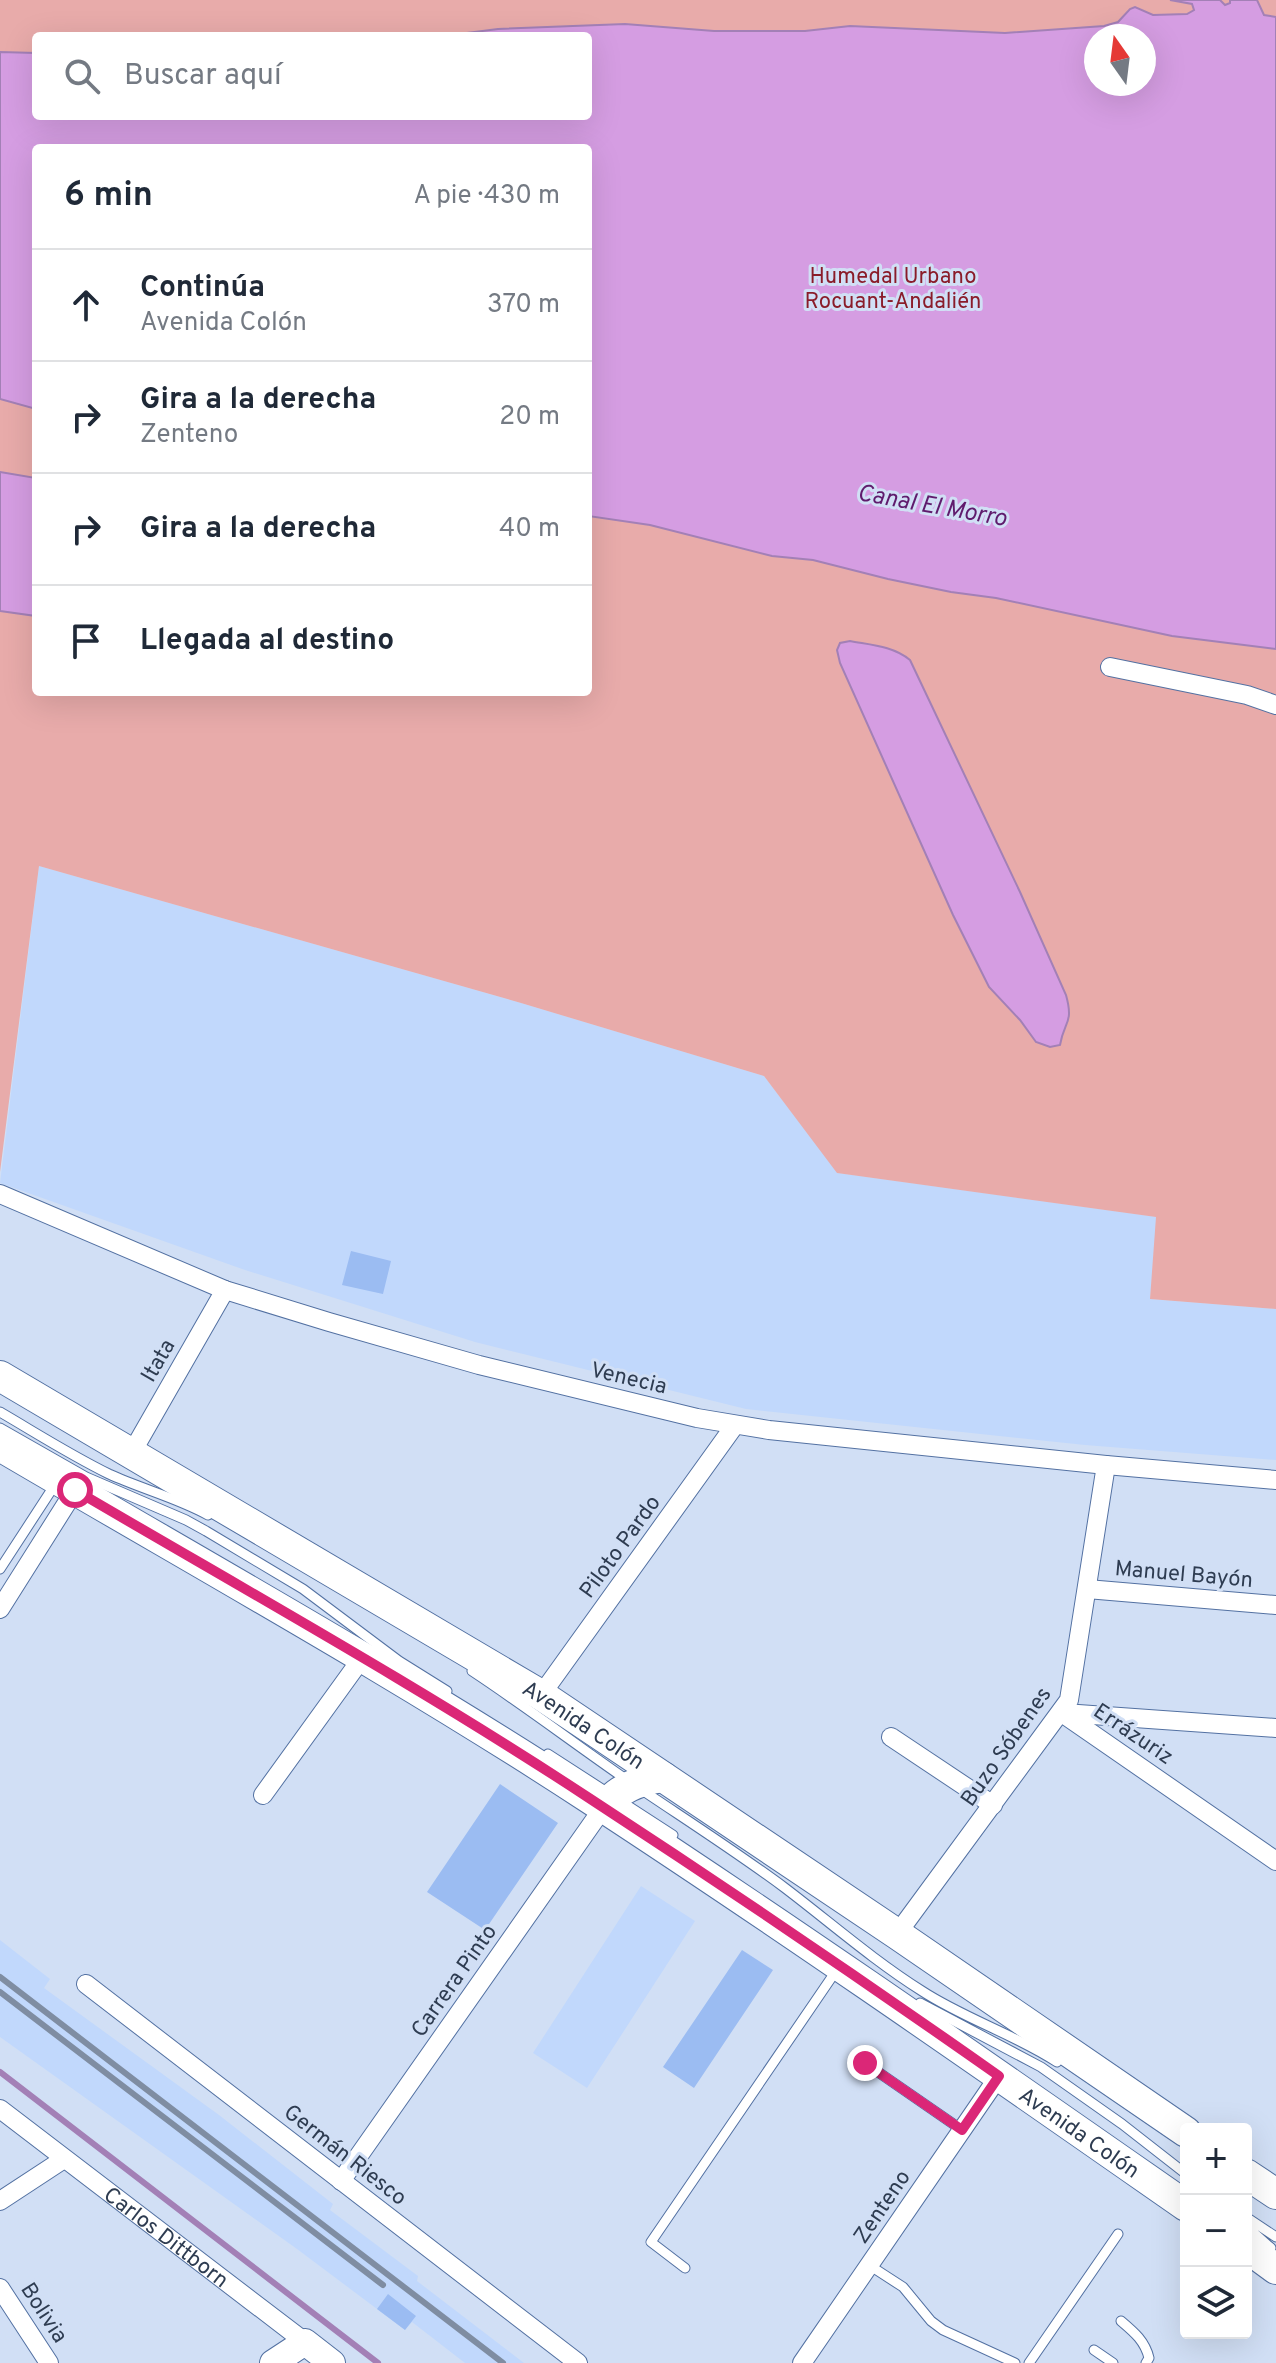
<!DOCTYPE html>
<html lang="es">
<meta charset="utf-8">
<style>
:root{--surface:#fff;--page:#f2f2f3;--text:#1f2937;--muted:#747a83;--line:#e0e1e3}
body{margin:0;font-family:Overpass,sans-serif;background:var(--page);color:var(--text)}
.controls{position:absolute;right:24px;bottom:24px;display:grid;overflow:hidden;border-radius:8px;box-shadow:0 8px 32px #0002}
.controls button{width:72px;height:72px;display:grid;place-items:center;padding:0;border:0;border-bottom:2px solid var(--line);background:var(--surface);color:var(--text);font:40px sans-serif}
.compass{position:absolute;left:1084px;top:24px;width:72px;height:72px;border-radius:50%;background:var(--surface);box-shadow:0 8px 32px #0002;rotate:346deg}
.stop{position:absolute;width:24px;height:24px;margin:-18px;border:6px solid #db2777;border-radius:50%;background:#fff}
.stop.end{background:#db2777;border-color:#fff;box-shadow:0 2px 8px #0008}
.list{margin:0;padding:0;list-style:none}
h2{display:flex;justify-content:space-between;align-items:center;height:104px;margin:0;padding:0 32px;font-size:34px}
h2 small{font-size:26px;font-weight:400;color:var(--muted)}
.list li{display:grid;grid-template-columns:52px 1fr auto;gap:24px;align-items:center;box-sizing:border-box;height:112px;padding:0 32px;border-top:2px solid var(--line)}
.list b{display:block;font-size:30px;white-space:nowrap}
.list p{margin:0;font-size:26px;white-space:nowrap;color:var(--muted)}
.list em{font-size:26px;font-style:normal;color:var(--muted)}
.icon{flex:none;width:44px;height:44px;fill:none;stroke:currentColor;stroke-width:2;stroke-linecap:round;stroke-linejoin:round}
.map{position:relative;flex:none;width:1276px;height:2363px;overflow:hidden}
.search{position:absolute;background:var(--surface);box-shadow:0 8px 32px #0002;left:32px;top:32px;width:560px;height:88px;display:flex;align-items:center;gap:20px;box-sizing:border-box;padding:0 28px;border-radius:8px;color:var(--muted);font-size:30px}
.panel{position:absolute;background:var(--surface);box-shadow:0 8px 32px #0002;left:32px;top:144px;width:560px;height:552px;border-radius:8px}
.map>svg:first-child{display:block}
.built{fill:#c1d8fc}
.green{fill:#e8abaa;fill-rule:evenodd}
.water{fill:#d59de2;stroke:#a380b6;stroke-width:2;fill-rule:evenodd}
.lines{fill:none;stroke-linecap:round;stroke-linejoin:round}
.stream{stroke:#a380b6;stroke-width:6}
.building{fill:#9bbcf2}
.lane-casing{stroke:#5371a2;stroke-width:11}
.street-casing{stroke:#5371a2;stroke-width:20}
.secondary-casing{stroke:#5371a2;stroke-width:28}
.primary-casing{stroke:#5371a2;stroke-width:32}
.lane{stroke:#fff;stroke-width:9}
.street{stroke:#fff;stroke-width:18}
.secondary{stroke:#fff;stroke-width:26}
.primary{stroke:#fff;stroke-width:30}
.rail{stroke:#7f8da2;stroke-width:6}
.route{stroke:#db2777;stroke-width:10}
.labels{text-anchor:middle;stroke-width:6;stroke-linejoin:round;paint-order:stroke}
.park-label{font-size:22px;fill:#8a1c2a;stroke:#d1dff5}
.street-label{font-size:22px;fill:#2e3c51;stroke:#d1dff5}
.water-label{font-size:24px;font-style:italic;fill:#5f1b6d;stroke:#d1dff5}
</style>
<div class="map">
<svg width="1276" height="2363" viewBox="0 0 1276 2363">
<rect width="100%" height="100%" fill="#d1dff5"/>
<path class="built" d="M39 866 521 1003 764 1076 838 1173 1157 1217 1150 1299 1276 1309V1460L1085 1445 746 1409 475 1342 245 1270 0 1183Z
M641 1886 695 1921 587 2088 533 2053Z
M0 1940 50 1979 44 1988 219 2115 333 2204 330 2210 418 2276 417 2281 524 2363H465L412 2322 405 2330 297 2249 0 2037Z"/>
<path class="green" d="M0 0H1276V1309L1150 1299 1156 1217 837 1173 764 1076 521 1003 39 866 0 1172ZM36 36H588V116H36ZM1096 36H1144V84H1096ZM36 148H588V692H36V409L12 402Z"/>
<path class="water" d="M1170 0H1220L1225 5 1230 3V0H1257L1264 15 1276 17V649L1172 636 996 598 951 592 888 579 813 560 772 556 650 525 588 516V148H36V409L0 399V52L36 53V116H588V36H443L498 29 625 24 714 31H805L850 26 1005 33 1104 26 1118 22 1130 9 1135 7 1153 15 1187 14 1194 10 1192 4ZM1096 36H1144V84H1096Z
M0 472 36 478V616L0 611Z
M850 641C871 645 893 646 910 660L1020 892 1066 995C1074 1024 1064 1021 1060 1045L1050 1047 1036 1042 1020 1020 989 987 953 915 840 663 837 650 840 643Z"/>
<g class="lines">
<path class="stream" d="M0 2072 378 2363"/>
</g>
<path class="building" d="M351 1251 391 1261 383 1294 342 1285Z
M500 1784 558 1823 485 1930 427 1892Z
M742 1950 773 1970 694 2088 663 2067Z
M388 2294 416 2316 405 2330 377 2309Z"/>
<g class="lines">
<defs>
<path id="lane" d="M0 1412C36 1433 72 1456 109 1474 142 1489 177 1498 208 1515
M0 1428 86 1477 186 1520 206 1531 303 1589 399 1661 447 1691
M0 1569 56 1483
M472 1671C525 1706 575 1744 627 1780
M548 1754 673 1835
M639 1788C688 1821 738 1853 785 1888 831 1923 873 1960 922 1991 965 2019 1014 2034 1057 2062
M920 2003 1041 2067 1122 2124 1186 2174
M865 2063 962 2130
M1246 2217 1276 2237
M1246 2226 1271 2248
M869 2265 903 2287 931 2321 943 2330 1015 2363
M685 2268 651 2242 838 1968
M1121 2321C1134 2332 1145 2341 1149 2358L1146 2363
M1094 2350 1113 2363
M1029 2363 1118 2234"/>
<g id="street">
<path d="M1110 667 1247 695 1276 705"/>
<path d="M0 1194 225 1290 329 1322 479 1365 697 1418 769 1430 1106 1465 1276 1480"/>
<path d="M131 1454 225 1290"/>
<path d="M1087 1589 1276 1605"/>
<path d="M0 1609 75 1490"/>
<path d="M541 1695 735 1425"/>
<path d="M1062 1713 1276 1861"/>
<path d="M1064 1713 1276 1728"/>
<path d="M891 1737 993 1805"/>
<path d="M263 1795 362 1658"/>
<path d="M897 1934 1069 1700 1106 1465"/>
<path d="M86 1984 578 2363"/>
<path id="s1" d="M0 2109 305 2342"/>
<path d="M341 2181 603 1808"/>
<path d="M0 2201 64 2159"/>
<path d="M0 2288 49 2363"/>
<path d="M802 2363 999 2076"/>
</g>
<path id="secondary" d="M273 2363 305 2342 332 2363"/>
<g id="primary">
<path id="s2" d="M0 1376 541 1695 897 1934 1186 2132"/>
<path id="s3" d="M0 1446C197 1562 398 1673 589 1798 791 1930 988 2068 1186 2206"/>
<path d="M603 1808C618 1788 639 1780 663 1777"/>
<path d="M1246 2174 1276 2194"/>
<path d="M1246 2247 1276 2269"/>
</g>
</defs>
<use href="#lane" class="lane-casing"/>
<use href="#street" class="street-casing"/>
<use href="#secondary" class="secondary-casing"/>
<use href="#primary" class="primary-casing"/>
<use href="#lane" class="lane"/>
<use href="#street" class="street"/>
<use href="#secondary" class="secondary"/>
<use href="#primary" class="primary"/>
<path class="rail" d="M0 1977 503 2363
M0 1992 383 2285"/>
</g>
<g class="lines">
<path class="route" d="M75 1490C247 1591 422 1688 589 1798 727 1888 864 1981 999 2076L962 2130 865 2063"/>
</g>
<g class="labels">
<g class="park-label">
<text x="893" y="283">Humedal Urbano<tspan x="893" dy="25">Rocuant-Andalién</tspan></text>
</g>
<g class="street-label">
<text transform="translate(157 1360) rotate(-60)" y="8">Itata</text>
<text transform="translate(629 1377) rotate(13)" y="8">Venecia</text>
<text transform="translate(619 1546) rotate(-54)" y="8">Piloto Pardo</text>
<text transform="translate(1184 1573) rotate(5)" y="8">Manuel Bayón</text>
<text dy="8" stroke="none"><textPath href="#s2" startOffset="680">Avenida Colón</textPath></text>
<text transform="translate(1134 1733) rotate(34)" y="8">Errázuriz</text>
<text transform="translate(1005 1746) rotate(-55)" y="8">Buzo Sóbenes</text>
<text transform="translate(453 1980) rotate(-55)" y="8">Carrera Pinto</text>
<text dy="8" stroke="none"><textPath href="#s3" startOffset="1280">Avenida Colón</textPath></text>
<text transform="translate(346 2154) rotate(38)" y="8">Germán Riesco</text>
<text transform="translate(881 2206) rotate(-56)" y="8">Zenteno</text>
<text dy="8" stroke="none"><textPath href="#s1" startOffset="210">Carlos Dittborn</textPath></text>
<text transform="translate(45 2312) rotate(57)" y="8">Bolivia</text>
</g>
<g class="water-label">
<text transform="translate(932 505) rotate(10)" y="8">Canal El Morro</text>
</g>
</g>
</svg>
<div class="controls">
<button>+</button>
<button>−</button>
<button><svg class="icon" aria-label="layers" viewBox="0 0 24 24"><path d="M12 4l9 5-9 5-9-5zM3 14l9 5 9-5"/></svg></button>
</div>
<svg class="compass" viewBox="-18 -18 36 36"><path d="M0-13l5 13h-10z" fill="#e53935"/><path d="M0 13l5-13h-10z" fill="#747a83"/></svg>
<div class="stop" style="left:75px;top:1490px"></div>
<div class="stop end" style="left:865px;top:2063px"></div>
<div class="search"><svg class="icon" aria-label="search" viewBox="0 0 24 24"><circle cx="10" cy="10" r="6"/><path d="M15 15l6 6"/></svg>Buscar aquí</div>
<section class="panel">
<h2>6 min<small>A pie · 430 m</small></h2>
<ul class="list">
<li><svg class="icon" aria-label="ahead" viewBox="0 0 24 24"><path d="M12 20V5M6 11l6-6 6 6"/></svg><div><b>Continúa</b><p>Avenida Colón</p></div><em>370 m</em></li>
<li><svg class="icon" aria-label="right" viewBox="0 0 24 24"><path d="M7 20v-9h11M14 6l5 5-5 5"/></svg><div><b>Gira a la derecha</b><p>Zenteno</p></div><em>20 m</em></li>
<li><svg class="icon" aria-label="right" viewBox="0 0 24 24"><path d="M7 20v-9h11M14 6l5 5-5 5"/></svg><div><b>Gira a la derecha</b></div><em>40 m</em></li>
<li><svg class="icon" aria-label="arrive" viewBox="0 0 24 24"><path d="M6 21V4h12l-3 4 3 4H6"/></svg><div><b>Llegada al destino</b></div></li>
</ul>
</section>
</div>
